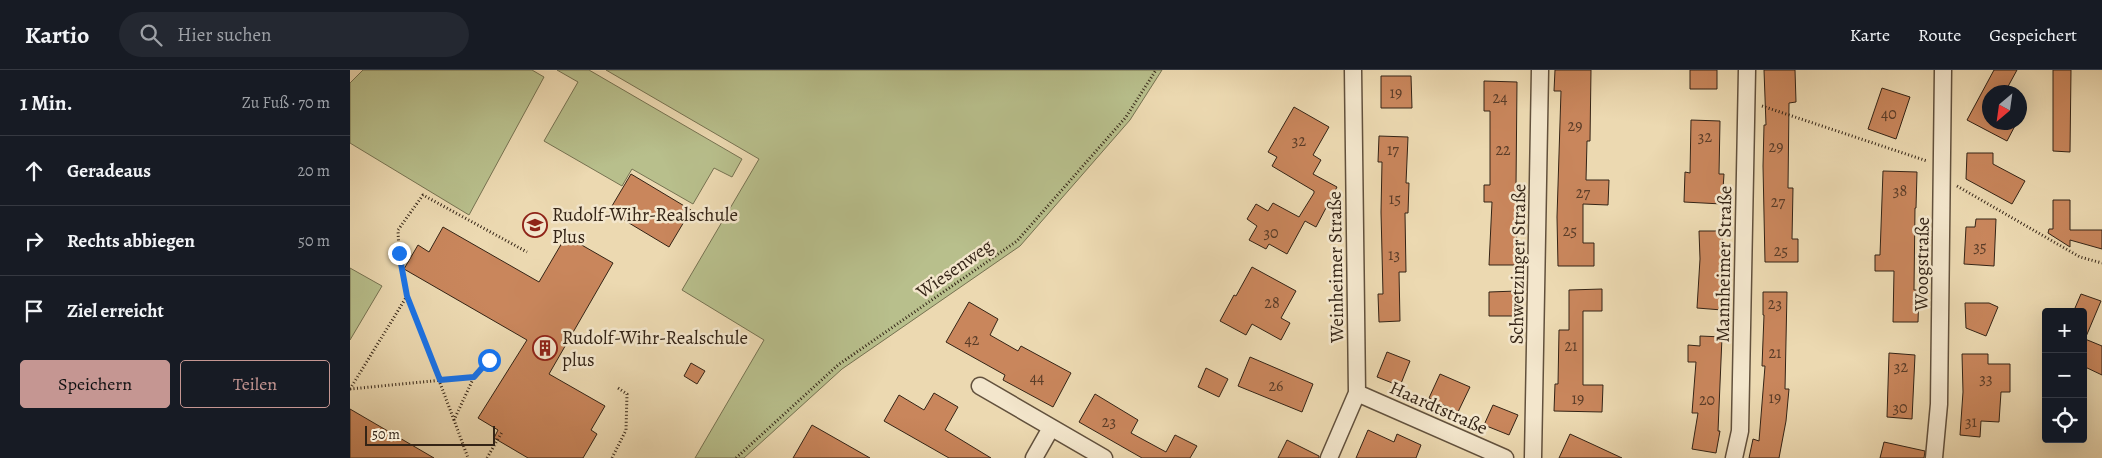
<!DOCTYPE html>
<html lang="de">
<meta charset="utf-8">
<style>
:root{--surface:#171b24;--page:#242831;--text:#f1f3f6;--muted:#9ea1a6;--line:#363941;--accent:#c59692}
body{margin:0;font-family:Alegreya,serif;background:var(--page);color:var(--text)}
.controls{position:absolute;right:15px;bottom:15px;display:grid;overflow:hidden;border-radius:5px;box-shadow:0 5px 20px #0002}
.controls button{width:45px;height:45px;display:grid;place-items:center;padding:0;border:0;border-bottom:1px solid var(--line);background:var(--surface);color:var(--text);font:25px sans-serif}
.compass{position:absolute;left:1632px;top:15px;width:45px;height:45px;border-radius:50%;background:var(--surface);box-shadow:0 5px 20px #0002;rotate:209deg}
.scale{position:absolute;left:15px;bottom:12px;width:130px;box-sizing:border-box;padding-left:5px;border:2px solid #342416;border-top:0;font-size:14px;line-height:18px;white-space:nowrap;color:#342416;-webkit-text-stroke:4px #f3e6cc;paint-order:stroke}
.stop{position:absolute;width:15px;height:15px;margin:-11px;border:4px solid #1a73e8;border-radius:50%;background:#fff}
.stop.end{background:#1a73e8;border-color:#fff;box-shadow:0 1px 5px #0008}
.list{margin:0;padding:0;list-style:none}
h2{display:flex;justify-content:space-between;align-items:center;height:65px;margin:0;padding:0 20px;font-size:21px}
h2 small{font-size:16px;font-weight:400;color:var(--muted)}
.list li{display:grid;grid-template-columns:32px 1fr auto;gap:15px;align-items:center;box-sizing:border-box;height:70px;padding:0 20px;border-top:1px solid var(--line)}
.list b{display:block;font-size:19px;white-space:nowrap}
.list em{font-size:16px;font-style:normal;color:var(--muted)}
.actions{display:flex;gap:10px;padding:15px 20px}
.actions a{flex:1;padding:11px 0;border:1px solid var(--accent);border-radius:5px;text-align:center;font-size:18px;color:var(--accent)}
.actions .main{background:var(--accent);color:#111}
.icon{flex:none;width:28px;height:28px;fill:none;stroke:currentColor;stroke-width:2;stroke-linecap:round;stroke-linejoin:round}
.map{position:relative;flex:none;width:1752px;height:388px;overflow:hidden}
header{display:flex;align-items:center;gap:30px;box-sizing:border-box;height:70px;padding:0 25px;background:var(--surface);border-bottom:1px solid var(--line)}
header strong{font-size:24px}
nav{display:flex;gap:28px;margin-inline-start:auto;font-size:18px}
.search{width:350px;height:45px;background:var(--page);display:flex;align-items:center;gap:12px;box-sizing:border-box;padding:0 18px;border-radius:28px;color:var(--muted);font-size:19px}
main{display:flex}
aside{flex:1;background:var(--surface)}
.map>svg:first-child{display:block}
.green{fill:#b8bf8c;stroke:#767251}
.building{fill:#c9865c;stroke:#342416}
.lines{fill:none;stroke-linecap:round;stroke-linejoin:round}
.street-casing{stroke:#62513d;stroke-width:19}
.path{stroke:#342416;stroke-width:3;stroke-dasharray:1 2.5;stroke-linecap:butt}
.street{stroke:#f3e6cc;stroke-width:16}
.route{stroke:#1a73e8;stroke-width:6}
.labels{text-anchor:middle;stroke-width:5;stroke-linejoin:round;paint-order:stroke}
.number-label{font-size:16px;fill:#593c28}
.poi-label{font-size:19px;fill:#342416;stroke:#f3e6cc;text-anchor:start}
.street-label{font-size:19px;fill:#342416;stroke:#f3e6cc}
</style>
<header>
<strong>Kartio</strong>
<div class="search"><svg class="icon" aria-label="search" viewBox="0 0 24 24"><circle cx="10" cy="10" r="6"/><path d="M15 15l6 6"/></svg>Hier suchen</div>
<nav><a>Karte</a><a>Route</a><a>Gespeichert</a></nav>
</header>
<main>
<aside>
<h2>1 Min.<small>Zu Fuß · 70 m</small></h2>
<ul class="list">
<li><svg class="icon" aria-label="ahead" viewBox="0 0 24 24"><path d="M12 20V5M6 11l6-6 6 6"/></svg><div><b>Geradeaus</b></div><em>20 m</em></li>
<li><svg class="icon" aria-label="right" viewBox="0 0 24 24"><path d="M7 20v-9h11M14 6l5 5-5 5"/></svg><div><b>Rechts abbiegen</b></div><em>50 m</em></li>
<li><svg class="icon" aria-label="arrive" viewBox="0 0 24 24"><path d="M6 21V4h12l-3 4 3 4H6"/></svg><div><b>Ziel erreicht</b></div></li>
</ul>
<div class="actions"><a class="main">Speichern</a><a>Teilen</a></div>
</aside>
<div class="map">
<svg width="1752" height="388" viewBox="0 0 1752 388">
<rect width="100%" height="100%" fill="#ecd9b1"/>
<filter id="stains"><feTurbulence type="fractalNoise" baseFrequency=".004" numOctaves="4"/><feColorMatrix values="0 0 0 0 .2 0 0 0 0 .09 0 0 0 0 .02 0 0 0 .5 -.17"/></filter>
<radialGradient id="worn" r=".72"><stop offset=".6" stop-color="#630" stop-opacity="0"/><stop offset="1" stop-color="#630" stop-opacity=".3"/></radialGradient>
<path class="green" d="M13 0H182L194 7 119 145 0 73V13Z
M207 0H239L392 89 382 107 364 98 343 134 282 99 272 116 194 71 228 12Z
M256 0H812L780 50 670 176 492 299 394 388H345L414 270 332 220 409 89Z
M0 198 32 216 0 270Z"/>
<path class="building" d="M1205 0H1241L1240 71H1237L1236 110H1259L1258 135 1233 134V173H1244V196H1208L1207 147 1211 21H1204Z
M1340 0H1367V19H1340Z
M1414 0H1445L1446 32 1439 33 1438 118H1443L1442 169H1448V192H1415L1413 96 1414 55H1416Z
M1644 0H1667L1655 22H1640V52H1667L1657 71 1617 50Z
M1703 0H1721L1720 82 1703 81Z
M1031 6H1061L1062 38H1031Z
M1134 11 1167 12 1166 116H1170L1169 152H1167L1166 195H1139L1142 132H1134V115H1140V41H1134Z
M1532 18 1560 27 1546 69 1518 59Z
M944 37 979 57 963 85 971 90 963 104 987 117 966 157 955 151 937 184 919 174 916 179 899 170 907 156 897 149 906 134 918 141 923 133 949 147 964 123V121L922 96 927 87 918 82Z
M1341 50 1370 51 1369 104H1374L1372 134 1334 132 1335 102 1340 103Z
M1029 66 1058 67 1056 113H1059L1058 143H1055L1056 202H1049L1050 251 1029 252 1028 224H1033L1031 142 1032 92H1028Z
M1617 83H1643V94L1675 111 1662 134 1616 109Z
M1533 101 1567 102 1566 138H1565L1564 220H1569L1568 252H1543L1544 201H1525V185H1530Z
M281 104 341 140 319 177 259 141Z
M1703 130H1720V160H1752V179L1720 170V177L1698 163 1699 159H1703Z
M1626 149H1646L1644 196 1614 194 1616 157H1625Z
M93 157 189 212 216 166 263 193 199 304 255 336 241 360 247 364 233 388H178L144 368 148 360 128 348 177 270 54 199 68 175 79 182Z
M1349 161H1372L1374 209 1372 240 1347 238 1350 189Z
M902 197 946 221 931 248 940 253 931 270 902 254 896 265 870 251 884 225 886 226Z
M1252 219V241H1233V315H1253L1252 342 1204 341 1205 314H1208L1209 260H1219V220Z
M1167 221 1168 246H1139V222Z
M1413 222H1437L1435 319H1439L1436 351 1429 388H1399L1403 369 1409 371 1415 296H1412L1414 245H1413Z
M1731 224 1751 231 1735 269 1752 276V305L1733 296V241L1725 238Z
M619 232 648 249 640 265 668 281 671 276 721 303 703 337 653 310 655 305 596 272Z
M1615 233H1639L1648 237 1636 266 1616 258Z
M1350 266 1372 267 1368 361H1370L1366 383 1342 379 1348 343H1342L1346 292H1338V275L1350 276Z
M1037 282 1060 291 1050 316 1027 307Z
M1539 283 1565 285 1562 349 1537 347Z
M1612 284H1638V294H1660V322H1651L1649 352 1631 351 1630 367 1610 365 1613 322Z
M900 287 963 314 952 342 888 316Z
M341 293 355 301 347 314 334 306Z
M856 298 878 309 869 327 848 317Z
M1090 304 1120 317 1108 342 1079 328Z
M584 323 608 337 595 360 641 388H599L534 351 549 325 574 340Z
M745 324 788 350 781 363 816 382 825 365 847 376 840 388H792L729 352Z
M1143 335 1168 345 1159 365 1134 355Z
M0 339 84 388H0Z
M462 355 520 388H443Z
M1018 360 1044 372 1047 364 1071 375 1066 388H1006Z
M1220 364 1244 375 1272 388H1209Z
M937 370 969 386V388H928Z
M1534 372 1575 381 1574 388H1530Z"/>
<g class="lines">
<defs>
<path id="street" d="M630 316 754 388
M1007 323 1155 388
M684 388 701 358
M979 388 1007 323 1003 0
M1183 388 1190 0
M1384 388 1390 361 1397 0
M1584 388 1589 334 1593 0"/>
</defs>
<use href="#street" class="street-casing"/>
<path class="path" d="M1412 36 1577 91
M1607 116 1730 187 1752 193
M124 307 139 290
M0 319 124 307 104 350 118 388
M0 319 57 226
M104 350 57 226 49 183 48 160 73 125 177 182
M137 388 152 362
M262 388 276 360 277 324 268 318
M386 388 488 295 667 171 776 47 806 0"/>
<use href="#street" class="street"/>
</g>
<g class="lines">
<path class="route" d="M49 183 57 226 90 310 124 307 139 290"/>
</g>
<defs>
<symbol id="school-ring" viewBox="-11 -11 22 22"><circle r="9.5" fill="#f3e6cc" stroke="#8f2418" stroke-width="1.5"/><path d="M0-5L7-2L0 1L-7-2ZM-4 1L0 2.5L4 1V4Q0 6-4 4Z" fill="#8f2418"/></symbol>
<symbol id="building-ring" viewBox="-11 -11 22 22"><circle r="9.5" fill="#f3e6cc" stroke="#8f2418" stroke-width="1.5"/><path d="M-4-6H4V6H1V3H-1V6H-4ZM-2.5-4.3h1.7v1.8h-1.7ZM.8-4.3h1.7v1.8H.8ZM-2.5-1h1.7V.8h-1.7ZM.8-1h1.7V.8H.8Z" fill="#8f2418"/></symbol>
</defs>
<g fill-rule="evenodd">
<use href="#school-ring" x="171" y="141" width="28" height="28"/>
<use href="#building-ring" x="181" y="264" width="28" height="28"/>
</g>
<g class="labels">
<g class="number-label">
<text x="1046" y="28">19</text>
<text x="1150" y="33">24</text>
<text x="1539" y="49">40</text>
<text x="1225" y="61">29</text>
<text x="1355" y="72">32</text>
<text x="949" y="76">32</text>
<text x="1426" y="82">29</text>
<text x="1043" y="85">17</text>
<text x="1153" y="85">22</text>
<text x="1550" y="126">38</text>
<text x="1233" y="128">27</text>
<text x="1045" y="134">15</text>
<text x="1428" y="137">27</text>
<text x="1220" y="166">25</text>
<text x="921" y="168">30</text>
<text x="1630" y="182">35</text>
<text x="1431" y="186">25</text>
<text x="1044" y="190">13</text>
<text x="922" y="238">28</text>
<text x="1425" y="239">23</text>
<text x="622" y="275">42</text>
<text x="1221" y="281">21</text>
<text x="1425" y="288">21</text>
<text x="1551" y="302">32</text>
<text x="687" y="313">44</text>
<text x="1636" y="314">33</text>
<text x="926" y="321">26</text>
<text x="1425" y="333">19</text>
<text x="1228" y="334">19</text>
<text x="1357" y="335">20</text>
<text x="1550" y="343">30</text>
<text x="759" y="357">23</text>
<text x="1621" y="357">31</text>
</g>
<g class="poi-label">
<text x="202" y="151">Rudolf-Wihr-Realschule<tspan x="202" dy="22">Plus</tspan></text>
<text x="212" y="274">Rudolf-Wihr-Realschule<tspan x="212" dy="22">plus</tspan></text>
</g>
<g class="street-label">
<text transform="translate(1167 194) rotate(-89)" y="7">Schwetzinger Straße</text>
<text transform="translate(1373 194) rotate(-89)" y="7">Mannheimer Straße</text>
<text transform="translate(1571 194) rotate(-89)" y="7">Woogstraße</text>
<text transform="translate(985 197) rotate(-91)" y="7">Weinheimer Straße</text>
<text transform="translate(604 198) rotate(-35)" y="7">Wiesenweg</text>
<text transform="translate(1089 337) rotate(24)" y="7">Haardtstraße</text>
</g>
</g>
<rect width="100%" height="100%" filter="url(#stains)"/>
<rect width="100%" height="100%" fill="url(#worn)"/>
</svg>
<div class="controls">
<button>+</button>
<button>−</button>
<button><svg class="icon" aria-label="locate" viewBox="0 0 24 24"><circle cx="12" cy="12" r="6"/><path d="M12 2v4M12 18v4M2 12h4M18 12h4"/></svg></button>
</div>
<svg class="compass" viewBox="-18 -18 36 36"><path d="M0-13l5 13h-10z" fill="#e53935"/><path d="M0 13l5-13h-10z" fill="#9ea1a6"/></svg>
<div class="scale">50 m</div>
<div class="stop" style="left:139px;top:290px"></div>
<div class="stop end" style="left:49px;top:183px"></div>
</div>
</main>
